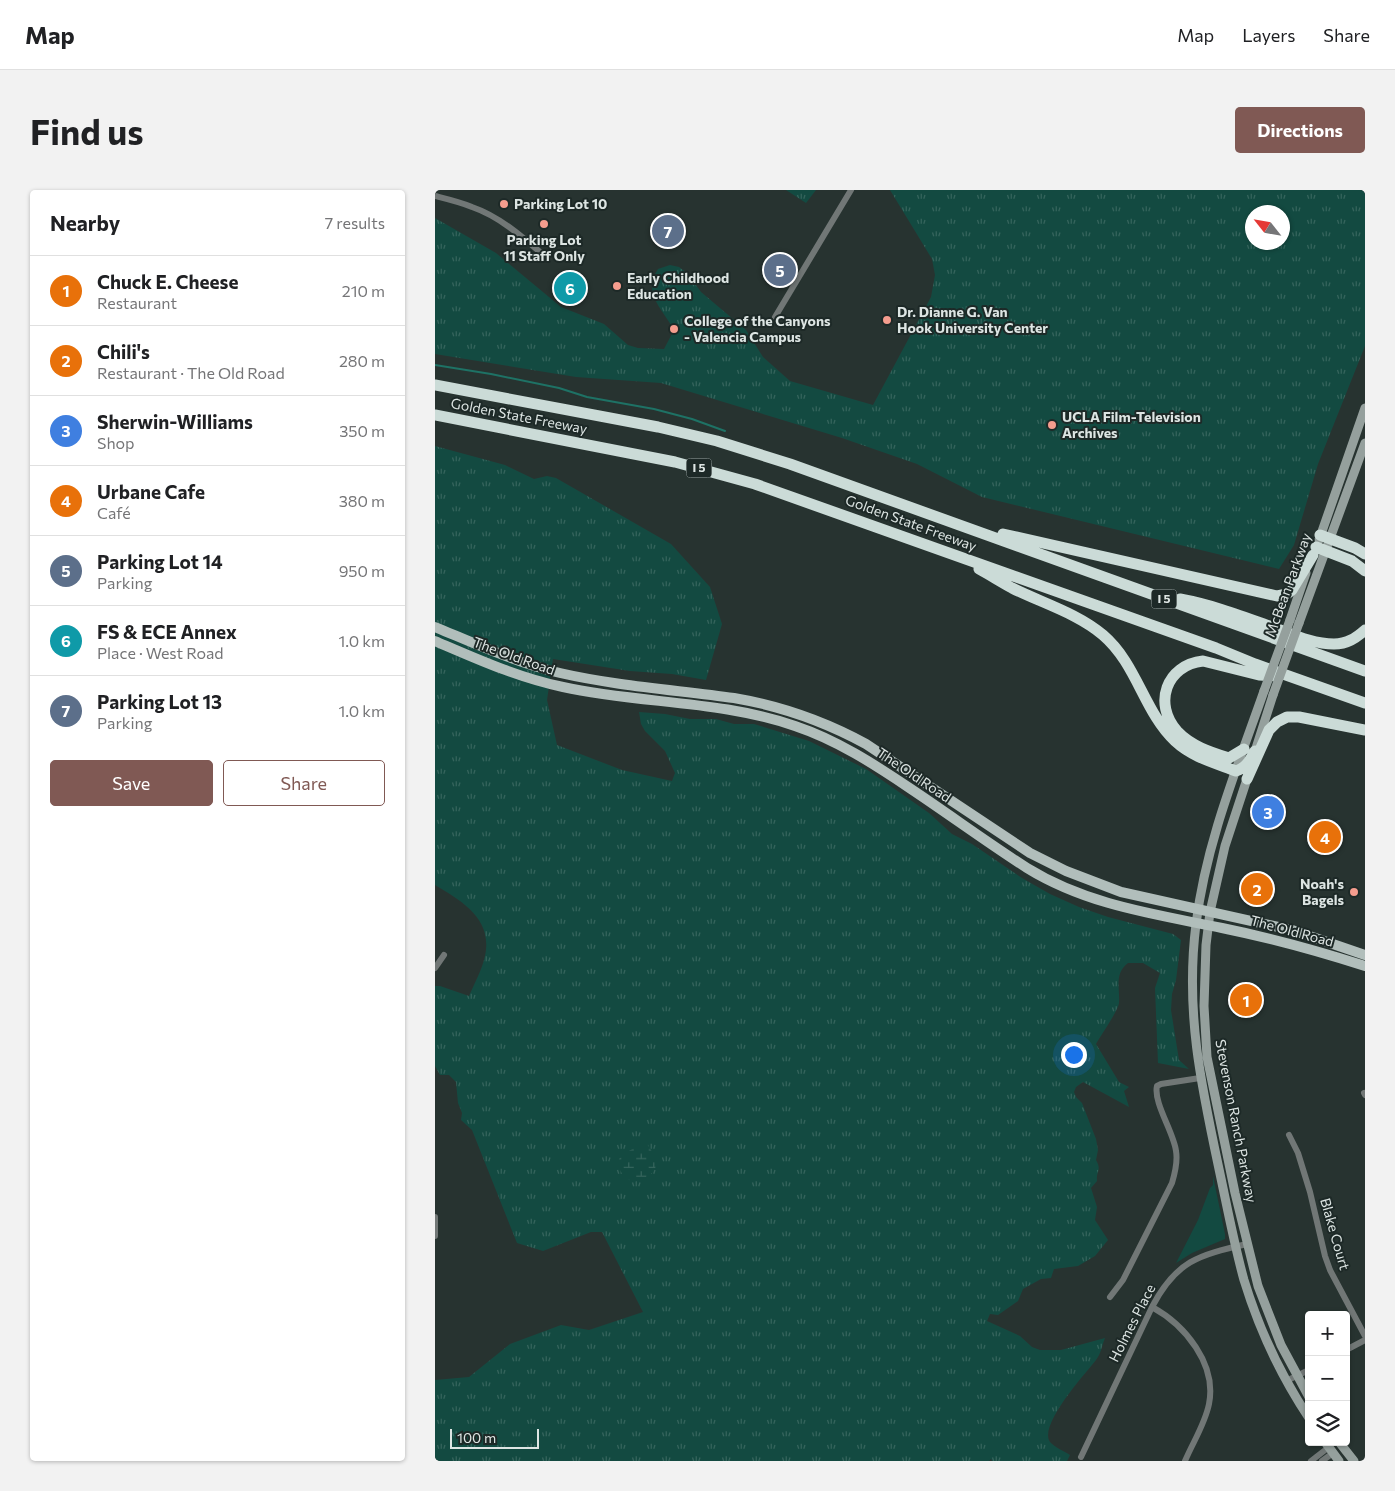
<!DOCTYPE html>
<meta charset="utf-8">
<style>
:root{--surface:#fff;--page:#f2f2f2;--text:#202124;--muted:#757577;--line:#e0e0e0;--accent:#805954}
body{margin:0;font-family:Commissioner,sans-serif;background:var(--page);color:var(--text)}
.controls{position:absolute;right:15px;bottom:15px;display:grid;overflow:hidden;border-radius:5px;box-shadow:0 1px 4px #0004}
.controls button{width:45px;height:45px;display:grid;place-items:center;padding:0;border:0;border-bottom:1px solid var(--line);background:var(--surface);color:var(--text);font:25px sans-serif}
.compass{position:absolute;left:810px;top:15px;width:45px;height:45px;border-radius:50%;background:var(--surface);box-shadow:0 1px 4px #0004;rotate:301deg}
.scale{position:absolute;left:15px;bottom:12px;width:89px;box-sizing:border-box;padding-left:5px;border:2px solid #dde5e3;border-top:0;font-size:14px;line-height:18px;white-space:nowrap;color:#dde5e3;-webkit-text-stroke:4px #1d2927;paint-order:stroke}
.you{position:absolute;left:638px;top:864px;width:18px;height:18px;margin:-12px;border:4px solid #fff;border-radius:50%;background:#1a73e8;box-shadow:0 0 0 8px #1a73e833}
.badge{display:grid;place-items:center;width:32px;height:32px;border-radius:50%;background:var(--accent);color:#fff;font-size:16px;font-weight:700}
.pin{position:absolute;translate:-50% -50%;border:2px solid #fff;box-shadow:0 1px 5px #0006}
.list{margin:0;padding:0;list-style:none}
h2{display:flex;justify-content:space-between;align-items:center;height:65px;margin:0;padding:0 20px;font-size:21px}
h2 small{font-size:16px;font-weight:400;color:var(--muted)}
.list li{display:grid;grid-template-columns:32px 1fr auto;gap:15px;align-items:center;box-sizing:border-box;height:70px;padding:0 20px;border-top:1px solid var(--line)}
.list b{display:block;font-size:19px;white-space:nowrap}
.list p{margin:0;font-size:16px;white-space:nowrap;color:var(--muted)}
.list em{font-size:16px;font-style:normal;color:var(--muted)}
.actions{display:flex;gap:10px;padding:15px 20px}
.actions a{flex:1;padding:11px 0;border:1px solid var(--accent);border-radius:5px;text-align:center;font-size:18px;color:var(--accent)}
.actions .main{background:var(--accent);color:#fff}
.icon{flex:none;width:28px;height:28px;fill:none;stroke:currentColor;stroke-width:2;stroke-linecap:round;stroke-linejoin:round}
.map{position:relative;flex:none;width:930px;height:1271px;overflow:hidden;border-radius:5px}
header{display:flex;align-items:center;gap:30px;box-sizing:border-box;height:70px;padding:0 25px;background:var(--surface);border-bottom:1px solid var(--line)}
header strong{font-size:24px}
nav{display:flex;gap:28px;margin-inline-start:auto;font-size:18px}
.intro{display:flex;align-items:center;justify-content:space-between;box-sizing:border-box;height:120px;padding:0 30px}
h1{margin:0;font-size:35px}
.button{padding:12px 22px;border-radius:5px;background:var(--accent);color:#fff;font-size:18px;font-weight:700}
main{display:flex;gap:30px;padding:0 30px}
aside{flex:1;background:var(--surface);border-radius:5px;box-shadow:0 1px 4px #0004}
.map>svg:first-child{display:block}
.grass{fill:url(#grass-tufts);fill-rule:evenodd}
.wetland{fill:url(#wetland-marsh)}
.green{fill:#134a41}
.lines{fill:none;stroke-linecap:round;stroke-linejoin:round}
.stream{stroke:#1e7265;stroke-width:2}
.minor{stroke:#717776;stroke-width:6}
.secondary{stroke:#95a09d;stroke-width:9}
.primary{stroke:#b1bebb;stroke-width:10}
.motorway{stroke:#cbdbd7;stroke-width:11}
.secondary-bridge{stroke:#95a09d;stroke-width:9}
.poi-dot{fill:#f59d8e;stroke:#1d2927;stroke-width:2}
.labels{text-anchor:middle;stroke-width:4;stroke-linejoin:round;paint-order:stroke}
.shield{fill:#1d2927;stroke:#a3adab;stroke-width:1}
.shield-label{font-size:12px;font-weight:bold;fill:#dde5e3}
.poi-label{font-size:14px;font-weight:bold;fill:#dde5e3;stroke:#1d2927;text-anchor:start}
.street-label{font-size:14px;fill:#dde5e3;stroke:#1d2927}
</style>
<header>
<strong>Map</strong>
<nav><a>Map</a><a>Layers</a><a>Share</a></nav>
</header>
<div class="intro"><h1>Find us</h1><a class="button">Directions</a></div>
<main>
<aside>
<h2>Nearby<small>7 results</small></h2>
<ul class="list">
<li><span class="badge" style="background:#e8710a">1</span><div><b>Chuck E. Cheese</b><p>Restaurant</p></div><em>210 m</em></li>
<li><span class="badge" style="background:#e8710a">2</span><div><b>Chili's</b><p>Restaurant · The Old Road</p></div><em>280 m</em></li>
<li><span class="badge" style="background:#3f7fe0">3</span><div><b>Sherwin-Williams</b><p>Shop</p></div><em>350 m</em></li>
<li><span class="badge" style="background:#e8710a">4</span><div><b>Urbane Cafe</b><p>Café</p></div><em>380 m</em></li>
<li><span class="badge" style="background:#5c6f8a">5</span><div><b>Parking Lot 14</b><p>Parking</p></div><em>950 m</em></li>
<li><span class="badge" style="background:#0f9aa8">6</span><div><b>FS &amp; ECE Annex</b><p>Place · West Road</p></div><em>1.0 km</em></li>
<li><span class="badge" style="background:#5c6f8a">7</span><div><b>Parking Lot 13</b><p>Parking</p></div><em>1.0 km</em></li>
</ul>
<div class="actions"><a class="main">Save</a><a>Share</a></div>
</aside>
<div class="map">
<svg width="930" height="1271" viewBox="0 0 930 1271">
<defs>
<pattern id="grass-tufts" width="24" height="20" patternUnits="userSpaceOnUse" patternTransform="scale(1.25)"><rect width="24" height="20" fill="#134a41"/><path d="M3 7l-1-3M5 7V3M7 7l1-3M15 17l-1-3M17 17v-4M19 17l1-3" fill="none" stroke="#35645c"/></pattern>
<pattern id="wetland-marsh" width="20" height="14" patternUnits="userSpaceOnUse" patternTransform="scale(1.25)"><rect width="20" height="14" fill="#134a41"/><path d="M1 5h8M5 5V1M11 12h8M15 12V8" fill="none" stroke="#35645c"/></pattern>
</defs>
<rect width="100%" height="100%" fill="#273330"/>
<path class="grass" d="M351 0H381L371 13Z
M455 0H930V156L883 274 859 355 844 379 547 307 482 274 407 248 226 193 141 187 0 164V28L61 63 126 117 169 134 193 155 203 158 229 159 239 140C227 118 207 103 223 79L235 75 244 77 252 83 266 102 311 140 328 167 355 191 438 215 496 107 500 85 497 69ZM848 22V52H818V22Z
M0 256 70 275 99 289 112 286 121 288 236 354 275 397 287 434 271 490 237 484 195 481 118 469 112 510 122 555 187 580 237 591 240 583 230 561 210 541 206 534 204 522 230 524 255 529H281L299 534H319L374 551 431 579 494 623 517 644 537 654 587 688 615 704 644 717 673 727 738 744 746 750 741 790 737 804 736 820 744 870 754 879 723 873 720 798 725 783 708 773H693C679 784 685 797 684 813 683 821 666 845 661 854L684 892 694 897 689 901 694 917 648 892 641 897 639 902 641 907 647 913 661 949 663 960 661 970C667 980 661 981 662 991L656 998 662 1017 660 1030 673 1050 660 1066 643 1076 619 1079 616 1088 606 1089 588 1099 583 1111 563 1125 555 1124 552 1131 585 1146 597 1157 605 1160H626L670 1148C667 1155 666 1164 661 1170 651 1183 603 1235 615 1252 619 1257 629 1261 635 1265L632 1271H557L556 1269 554 1271H0V1190L34 1187 75 1154 126 1135 154 1140 208 1122 167 1042H156L108 1061 82 1053 37 940 26 930 27 923 23 913 21 892 14 885H5L0 876V796H5L34 806C39 794 47 780 50 766 58 729 27 711 0 695Z"/>
<path class="wetland" d="M207 954H212C228 976 222 985 198 992 188 987 182 980 184 969L190 963Z"/>
<path class="green" d="M778 986 790 1044V1049L757 1063 741 1073 763 1030 775 998 778 995Z"/>
<g class="lines">
<path class="stream" d="M0 175 56 184 124 198 152 207 219 219 257 229 290 241"/>
<path class="minor" d="M0 6C12 9 25 12 37 17 66 27 90 49 113 69
M340 127 416 0
M0 778 9 765
M929 903 930 905
M854 945 863 963 875 1002 890 1066 895 1080 930 1146
M0 1027V1046
M675 1107 688 1090 737 993C740 983 743 972 741 961 739 943 718 912 722 896L726 894 765 888
M717 1117C750 1135 782 1174 774 1214 770 1234 758 1252 750 1271
M911 1160 930 1150
M851 1191 874 1180
M646 1267 717 1117C741 1071 763 1065 812 1054
M876 1271 894 1257
M887 1271 898 1263"/>
<path class="secondary" d="M884 350 930 218
M855 430 871 383
M864 433 930 253
M829 501C802 578 771 653 761 734 750 821 766 895 784 979 792 1016 799 1054 809 1090 824 1139 846 1186 874 1228
M821 558 838 505
M814 583 790 656 775 722 771 755 769 816 772 867 800 1003 823 1096 846 1155 874 1207
M890 1252 904 1271
M904 1252 919 1271"/>
<path class="primary" d="M0 437C41 454 82 473 125 483 182 496 242 500 299 508 346 516 389 531 431 554L595 663 631 681 686 702 857 740 930 765
M0 451C42 469 84 488 128 497 205 514 285 510 360 536 402 550 439 574 476 599 515 625 553 653 592 678 652 715 719 724 787 738 836 748 883 761 930 776"/>
<path class="motorway" d="M0 195 223 237 282 251 355 274 930 481
M0 225 240 272 320 294 781 458 820 474 930 513
M568 344 842 406 852 404 857 400 878 365
M885 345 920 358 930 364
M881 357 917 371 930 381
M544 379C555 385 566 392 577 398 607 413 642 423 668 445 702 474 709 522 740 551 757 567 780 573 801 581 811 578 815 570 820 561
M745 409C778 415 809 427 840 438 859 445 879 454 899 454 912 454 921 448 930 440
M809 559 794 568C775 562 756 556 742 541 718 514 731 475 768 471L824 485 843 486
M812 589 834 540 842 532 852 527H864L930 540"/>
<path class="secondary-bridge" d="M829 501 855 430
M838 505 864 433"/>
</g>
<g class="poi-dot">
<circle cx="69" cy="14" r="5"/>
<circle cx="109" cy="34" r="5"/>
<circle cx="182" cy="96" r="5"/>
<circle cx="452" cy="130" r="5"/>
<circle cx="239" cy="139" r="5"/>
<circle cx="617" cy="235" r="5"/>
<circle cx="919" cy="702" r="5"/>
</g>
<g class="labels">
<g class="shield">
<rect x="251.5" y="268.5" width="25" height="19" rx="4"/>
<rect x="716.5" y="399.5" width="25" height="19" rx="4"/>
</g>
<g class="shield-label">
<text x="264" y="282">I 5</text>
<text x="729" y="413">I 5</text>
</g>
<g class="poi-label">
<text x="79" y="19">Parking Lot 10</text>
<text x="109" y="55" text-anchor="middle">Parking Lot<tspan x="109" dy="16">11 Staff Only</tspan></text>
<text x="192" y="93">Early Childhood<tspan x="192" dy="16">Education</tspan></text>
<text x="462" y="127">Dr. Dianne G. Van<tspan x="462" dy="16">Hook University Center</tspan></text>
<text x="249" y="136">College of the Canyons<tspan x="249" dy="16">- Valencia Campus</tspan></text>
<text x="627" y="232">UCLA Film-Television<tspan x="627" dy="16">Archives</tspan></text>
<text x="909" y="699" text-anchor="end">Noah's<tspan x="909" dy="16">Bagels</tspan></text>
</g>
<g class="street-label">
<text transform="translate(84 226) rotate(11)" y="5">Golden State Freeway</text>
<text transform="translate(476 333) rotate(20)" y="5">Golden State Freeway</text>
<text transform="translate(853 395) rotate(-70)" y="5">McBean Parkway</text>
<text transform="translate(79 466) rotate(20)" y="5">The Old Road</text>
<text transform="translate(479 585) rotate(34)" y="5">The Old Road</text>
<text transform="translate(857 741) rotate(15)" y="5">The Old Road</text>
<text transform="translate(801 931) rotate(79)" y="5">Stevenson Ranch Parkway</text>
<text transform="translate(900 1044) rotate(74)" y="5">Blake Court</text>
<text transform="translate(697 1133) rotate(-63)" y="5">Holmes Place</text>
</g>
</g>
</svg>
<div class="controls">
<button>+</button>
<button>−</button>
<button><svg class="icon" aria-label="layers" viewBox="0 0 24 24"><path d="M12 4l9 5-9 5-9-5zM3 14l9 5 9-5"/></svg></button>
</div>
<svg class="compass" viewBox="-18 -18 36 36"><path d="M0-13l5 13h-10z" fill="#e53935"/><path d="M0 13l5-13h-10z" fill="#757577"/></svg>
<div class="scale">100 m</div>
<div class="you"></div>
<div class="pin badge" style="left:811px;top:810px;background:#e8710a">1</div>
<div class="pin badge" style="left:822px;top:699px;background:#e8710a">2</div>
<div class="pin badge" style="left:833px;top:622px;background:#3f7fe0">3</div>
<div class="pin badge" style="left:890px;top:647px;background:#e8710a">4</div>
<div class="pin badge" style="left:345px;top:80px;background:#5c6f8a">5</div>
<div class="pin badge" style="left:135px;top:98px;background:#0f9aa8">6</div>
<div class="pin badge" style="left:233px;top:41px;background:#5c6f8a">7</div>
</div>
</main>
